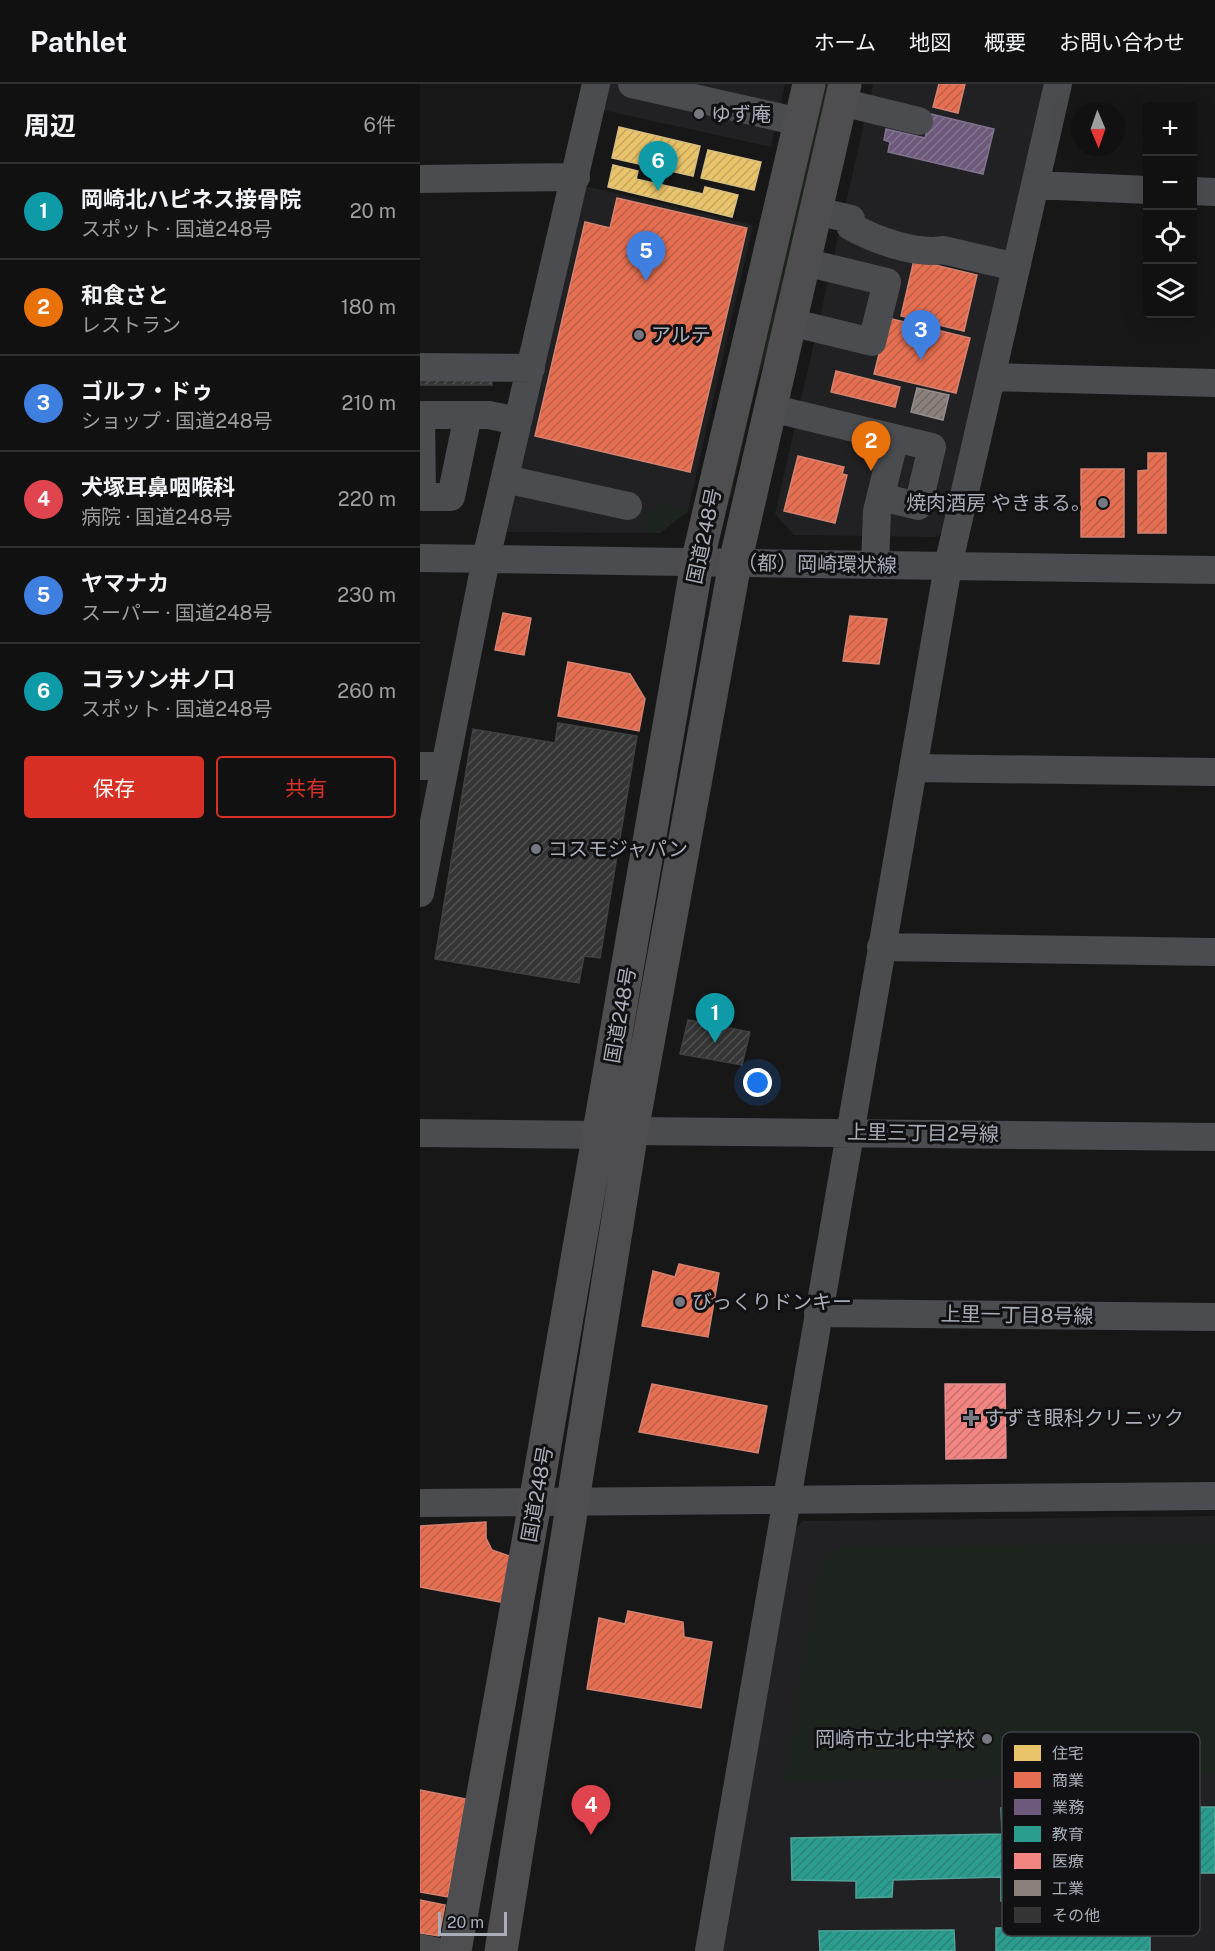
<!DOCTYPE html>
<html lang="ja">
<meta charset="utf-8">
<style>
:root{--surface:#111;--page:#1e1f1f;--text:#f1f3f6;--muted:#9c9d9f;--line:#303131;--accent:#d93025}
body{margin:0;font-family:"Public Sans","Noto Sans JP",sans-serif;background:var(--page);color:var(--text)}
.controls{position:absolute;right:18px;top:18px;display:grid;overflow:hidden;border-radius:6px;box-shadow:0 6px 24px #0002}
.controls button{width:54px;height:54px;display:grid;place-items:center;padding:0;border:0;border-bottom:2px solid var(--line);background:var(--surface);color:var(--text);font:30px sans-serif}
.compass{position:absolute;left:651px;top:18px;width:54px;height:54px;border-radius:50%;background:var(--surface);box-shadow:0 6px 24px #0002;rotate:178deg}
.scale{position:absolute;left:18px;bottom:15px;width:69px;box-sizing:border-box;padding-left:6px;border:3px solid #a8adb8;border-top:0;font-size:16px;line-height:21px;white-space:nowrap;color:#a8adb8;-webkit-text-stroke:4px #111113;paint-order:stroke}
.you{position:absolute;left:338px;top:999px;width:21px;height:21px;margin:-15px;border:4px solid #fff;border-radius:50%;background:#1a73e8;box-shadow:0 0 0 9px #1a73e833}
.badge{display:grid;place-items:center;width:39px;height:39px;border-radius:50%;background:var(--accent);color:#fff;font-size:20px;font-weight:700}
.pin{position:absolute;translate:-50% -50px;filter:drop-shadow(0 2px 3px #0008)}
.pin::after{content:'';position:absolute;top:32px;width:21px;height:18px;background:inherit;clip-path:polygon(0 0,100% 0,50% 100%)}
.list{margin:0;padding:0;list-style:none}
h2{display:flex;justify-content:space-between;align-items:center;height:78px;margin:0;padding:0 24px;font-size:26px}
h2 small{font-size:20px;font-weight:400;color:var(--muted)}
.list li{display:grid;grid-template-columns:39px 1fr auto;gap:18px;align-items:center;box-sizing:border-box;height:96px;padding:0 24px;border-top:2px solid var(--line)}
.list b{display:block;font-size:22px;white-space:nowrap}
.list p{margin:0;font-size:20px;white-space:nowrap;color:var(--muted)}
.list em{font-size:20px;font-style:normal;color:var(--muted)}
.actions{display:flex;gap:12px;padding:18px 24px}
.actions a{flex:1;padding:14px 0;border:2px solid var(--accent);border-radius:6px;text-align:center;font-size:21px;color:var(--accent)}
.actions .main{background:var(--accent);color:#fff}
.icon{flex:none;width:33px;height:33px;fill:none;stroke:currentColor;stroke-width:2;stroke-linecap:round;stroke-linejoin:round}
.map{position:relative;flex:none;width:795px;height:1867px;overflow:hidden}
header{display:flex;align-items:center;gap:36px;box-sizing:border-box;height:84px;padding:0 30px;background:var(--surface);border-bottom:2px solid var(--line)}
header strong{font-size:28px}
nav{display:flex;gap:33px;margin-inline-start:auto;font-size:21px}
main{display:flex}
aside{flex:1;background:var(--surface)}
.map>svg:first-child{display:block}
.built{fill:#212123}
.green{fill:#1d241e}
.homes{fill:url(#homes-hatch);stroke:#d6bd81;stroke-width:1.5}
.shops{fill:url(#shops-hatch);stroke:#d48270;stroke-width:1.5}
.offices{fill:url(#offices-hatch);stroke:#7f728d;stroke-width:1.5}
.schools{fill:url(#schools-hatch);stroke:#50a29b;stroke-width:1.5}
.health{fill:url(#health-hatch);stroke:#dc9092;stroke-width:1.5}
.industry{fill:url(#industry-hatch);stroke:#938e8e;stroke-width:1.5}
.building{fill:url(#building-hatch);stroke:#3f4043;stroke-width:1.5}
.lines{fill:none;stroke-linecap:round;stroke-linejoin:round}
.minor{stroke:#4b4c50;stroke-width:28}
.highway{stroke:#4e4e51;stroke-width:33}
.poi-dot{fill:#757880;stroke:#111113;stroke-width:2}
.labels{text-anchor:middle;stroke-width:6;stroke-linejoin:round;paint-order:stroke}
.poi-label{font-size:20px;fill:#a8adb8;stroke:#111113;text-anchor:start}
.street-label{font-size:20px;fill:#a8adb8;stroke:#111113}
.key{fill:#111113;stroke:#3e4045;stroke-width:1.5}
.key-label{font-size:16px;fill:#a8adb8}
</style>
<header>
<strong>Pathlet</strong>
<nav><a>ホーム</a><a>地図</a><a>概要</a><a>お問い合わせ</a></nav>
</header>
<main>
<aside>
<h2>周辺<small>6件</small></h2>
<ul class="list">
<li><span class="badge" style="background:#0f9aa8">1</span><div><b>岡崎北ハピネス接骨院</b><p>スポット · 国道248号</p></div><em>20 m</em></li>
<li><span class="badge" style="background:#e8710a">2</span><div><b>和食さと</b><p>レストラン</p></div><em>180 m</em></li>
<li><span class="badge" style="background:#3f7fe0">3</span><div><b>ゴルフ・ドゥ</b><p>ショップ · 国道248号</p></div><em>210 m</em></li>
<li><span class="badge" style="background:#e0444e">4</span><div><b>犬塚耳鼻咽喉科</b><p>病院 · 国道248号</p></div><em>220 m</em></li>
<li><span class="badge" style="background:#3f7fe0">5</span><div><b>ヤマナカ</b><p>スーパー · 国道248号</p></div><em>230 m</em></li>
<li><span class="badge" style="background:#0f9aa8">6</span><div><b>コラソン井ノ口</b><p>スポット · 国道248号</p></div><em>260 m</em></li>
</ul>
<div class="actions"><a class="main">保存</a><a>共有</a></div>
</aside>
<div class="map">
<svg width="795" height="1867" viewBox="0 0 795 1867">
<defs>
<pattern id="homes-hatch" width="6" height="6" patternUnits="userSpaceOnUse" patternTransform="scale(1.5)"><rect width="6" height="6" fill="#e9c46a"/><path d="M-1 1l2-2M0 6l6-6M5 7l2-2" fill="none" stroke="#c4a760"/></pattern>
<pattern id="shops-hatch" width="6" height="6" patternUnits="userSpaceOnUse" patternTransform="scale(1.5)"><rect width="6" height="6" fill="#e76f51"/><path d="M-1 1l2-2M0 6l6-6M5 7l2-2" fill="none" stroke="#ba604a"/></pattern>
<pattern id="offices-hatch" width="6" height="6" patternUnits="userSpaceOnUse" patternTransform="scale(1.5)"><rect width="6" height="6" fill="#6d597a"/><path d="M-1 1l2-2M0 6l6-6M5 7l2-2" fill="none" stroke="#857590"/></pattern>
<pattern id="schools-hatch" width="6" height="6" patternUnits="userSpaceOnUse" patternTransform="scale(1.5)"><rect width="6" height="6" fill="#2a9d8f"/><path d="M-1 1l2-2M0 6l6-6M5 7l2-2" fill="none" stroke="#2c8379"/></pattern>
<pattern id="health-hatch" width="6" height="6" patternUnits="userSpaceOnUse" patternTransform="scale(1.5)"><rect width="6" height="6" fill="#f28482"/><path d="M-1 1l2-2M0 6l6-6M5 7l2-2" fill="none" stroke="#c2706f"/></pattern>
<pattern id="industry-hatch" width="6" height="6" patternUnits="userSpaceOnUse" patternTransform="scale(1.5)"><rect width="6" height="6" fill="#8a817c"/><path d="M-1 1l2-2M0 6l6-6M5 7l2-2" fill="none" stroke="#706a67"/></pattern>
<pattern id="building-hatch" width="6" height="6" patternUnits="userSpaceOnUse" patternTransform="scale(1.5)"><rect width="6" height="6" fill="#353536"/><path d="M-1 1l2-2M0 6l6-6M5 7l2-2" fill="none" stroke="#4f5051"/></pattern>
</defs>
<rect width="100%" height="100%" fill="#171717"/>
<path class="built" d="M188 0H365L351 63 183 26Z
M453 0H627L523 447 516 453 374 451 355 430Z
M165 102 333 141 268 427 240 449 86 448Z
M795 1432V1867H302L376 1444 383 1437Z"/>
<path class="green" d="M404 0H414L368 205 336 302 311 413 309 414Z
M239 418 268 425V427L240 449H224V425L236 428Z
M795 1460V1689L364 1697 395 1495C401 1480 407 1468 423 1462Z"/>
<path class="homes" d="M199 43 280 62 273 92 192 74Z
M288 66 341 78 334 106 281 94Z
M193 81 218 87 216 95 283 110 285 103 318 111 312 133 188 103Z"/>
<path class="shops" d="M519 0H545L538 29 513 23Z
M197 114 327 144 270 388 115 352 165 138 190 144Z
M494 176 557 191 544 247 481 232Z
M468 234 550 254 536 309 454 290Z
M416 287 480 303 475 323 411 308Z
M728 369H746V449H718V387L728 386Z
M378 372 424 383 422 390 427 391 415 439 364 427Z
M661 385H704V453H661Z
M83 529 111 534 104 571 75 566Z
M430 532 467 535 459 580 423 577Z
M148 578 210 590 225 615 219 647 138 632Z
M259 1180 299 1189 288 1253 222 1242 233 1187 255 1193Z
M232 1300 347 1322 338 1369 219 1348Z
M66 1438V1454L72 1466 92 1473 86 1519 0 1503V1442Z
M208 1527 263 1538 264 1553 292 1558 281 1624 167 1605 179 1534 205 1540Z
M0 1706 46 1715 28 1813 0 1808Z
M0 1816 25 1821 19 1852 0 1849Z"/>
<path class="offices" d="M511 30 574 45 563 90 468 68 470 58 464 56 466 45 505 54Z"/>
<path class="schools" d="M795 1723V1789H774V1767L635 1773 634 1793H631V1817H581V1793L473 1796 472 1813 436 1814V1797L372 1796 371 1754 582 1750 581 1724Z
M730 1841V1867H576V1844Z
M534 1846 535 1867H400L399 1847Z"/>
<path class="health" d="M525 1300H585L586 1374 526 1375Z"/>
<path class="industry" d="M497 304 529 311 523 336 491 328Z"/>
<path class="building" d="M0 294 72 295V301H0Z
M138 639 217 652 180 874 164 872 159 899 15 875 53 645 135 659Z
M268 936 330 948 322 981 260 970Z"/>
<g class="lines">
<path class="minor" d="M212 0 380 38
M421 18 499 37
M0 95 156 93
M615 101 728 106
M772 107 795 108
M396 127 431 135 430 142C453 155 495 171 523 166L596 183
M370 238 452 258 467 198 384 178
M0 283 111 284
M571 293 795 299
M351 324 512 363 498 422 461 413
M0 331H69L98 337
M1 331 2 413H31L48 331
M85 395 208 422
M0 474 795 486
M455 481 457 427 475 354
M0 682H24
M493 684 795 688
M0 809 66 475 176 0
M461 863 795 868
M212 1047 795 1053
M0 1049 180 1051
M398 1229 795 1233
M0 1419 795 1412
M0 1864 14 1867
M289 1867 528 482 638 0"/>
<path class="highway" d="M35 1867 115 1419 277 479 389 0
M81 1867 212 1047 315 479 425 0"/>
</g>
<g class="poi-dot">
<circle cx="279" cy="30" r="6"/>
<circle cx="219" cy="251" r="6"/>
<circle cx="683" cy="419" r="6"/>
<circle cx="116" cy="765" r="6"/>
<circle cx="260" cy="1218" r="6"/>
<path d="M548 1325h6v6h6v6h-6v6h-6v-6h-6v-6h6z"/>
<circle cx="567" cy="1655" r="6"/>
</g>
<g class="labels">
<g class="poi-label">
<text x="291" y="37">ゆず庵</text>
<text x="231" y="258">アルテ</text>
<text x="671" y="426" text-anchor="end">焼肉酒房 やきまる。</text>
<text x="128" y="772">コスモジャパン</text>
<text x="272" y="1225">びっくりドンキー</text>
<text x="564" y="1341">すずき眼科クリニック</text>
<text x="555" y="1662" text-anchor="end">岡崎市立北中学校</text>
</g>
<g class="street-label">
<text transform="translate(284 452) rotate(-78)" y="7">国道248号</text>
<text transform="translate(397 480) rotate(1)" y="7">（都）岡崎環状線</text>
<text transform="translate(200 931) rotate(-80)" y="7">国道248号</text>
<text transform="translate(503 1049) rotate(1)" y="7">上里三丁目2号線</text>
<text transform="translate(597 1231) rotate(1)" y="7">上里一丁目8号線</text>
<text transform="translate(117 1410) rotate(-80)" y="7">国道248号</text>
</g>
</g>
<rect x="582" y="1648" width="198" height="204" rx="9" class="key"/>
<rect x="594" y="1661" width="27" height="16" fill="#e9c46a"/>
<rect x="594" y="1688" width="27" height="16" fill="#e76f51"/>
<rect x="594" y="1715" width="27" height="16" fill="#6d597a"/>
<rect x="594" y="1742" width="27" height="16" fill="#2a9d8f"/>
<rect x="594" y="1769" width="27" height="16" fill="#f28482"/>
<rect x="594" y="1796" width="27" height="16" fill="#8a817c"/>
<rect x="594" y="1823" width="27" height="16" fill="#353536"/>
<g class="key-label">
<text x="632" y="1675">住宅</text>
<text x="632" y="1702">商業</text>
<text x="632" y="1729">業務</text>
<text x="632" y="1756">教育</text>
<text x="632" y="1783">医療</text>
<text x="632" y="1810">工業</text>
<text x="632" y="1837">その他</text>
</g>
</svg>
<div class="controls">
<button>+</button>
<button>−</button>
<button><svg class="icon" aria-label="locate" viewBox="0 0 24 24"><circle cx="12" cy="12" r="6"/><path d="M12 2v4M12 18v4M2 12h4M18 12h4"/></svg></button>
<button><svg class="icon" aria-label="layers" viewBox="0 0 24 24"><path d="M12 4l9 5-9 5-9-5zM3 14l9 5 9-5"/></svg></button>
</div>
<svg class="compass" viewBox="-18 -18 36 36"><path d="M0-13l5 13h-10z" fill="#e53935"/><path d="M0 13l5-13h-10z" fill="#9c9d9f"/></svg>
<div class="scale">20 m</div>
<div class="you"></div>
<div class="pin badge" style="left:295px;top:959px;background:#0f9aa8">1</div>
<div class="pin badge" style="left:451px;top:387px;background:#e8710a">2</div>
<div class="pin badge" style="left:501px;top:276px;background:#3f7fe0">3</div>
<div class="pin badge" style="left:171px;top:1751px;background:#e0444e">4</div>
<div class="pin badge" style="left:226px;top:197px;background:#3f7fe0">5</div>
<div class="pin badge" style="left:238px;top:107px;background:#0f9aa8">6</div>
</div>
</main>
